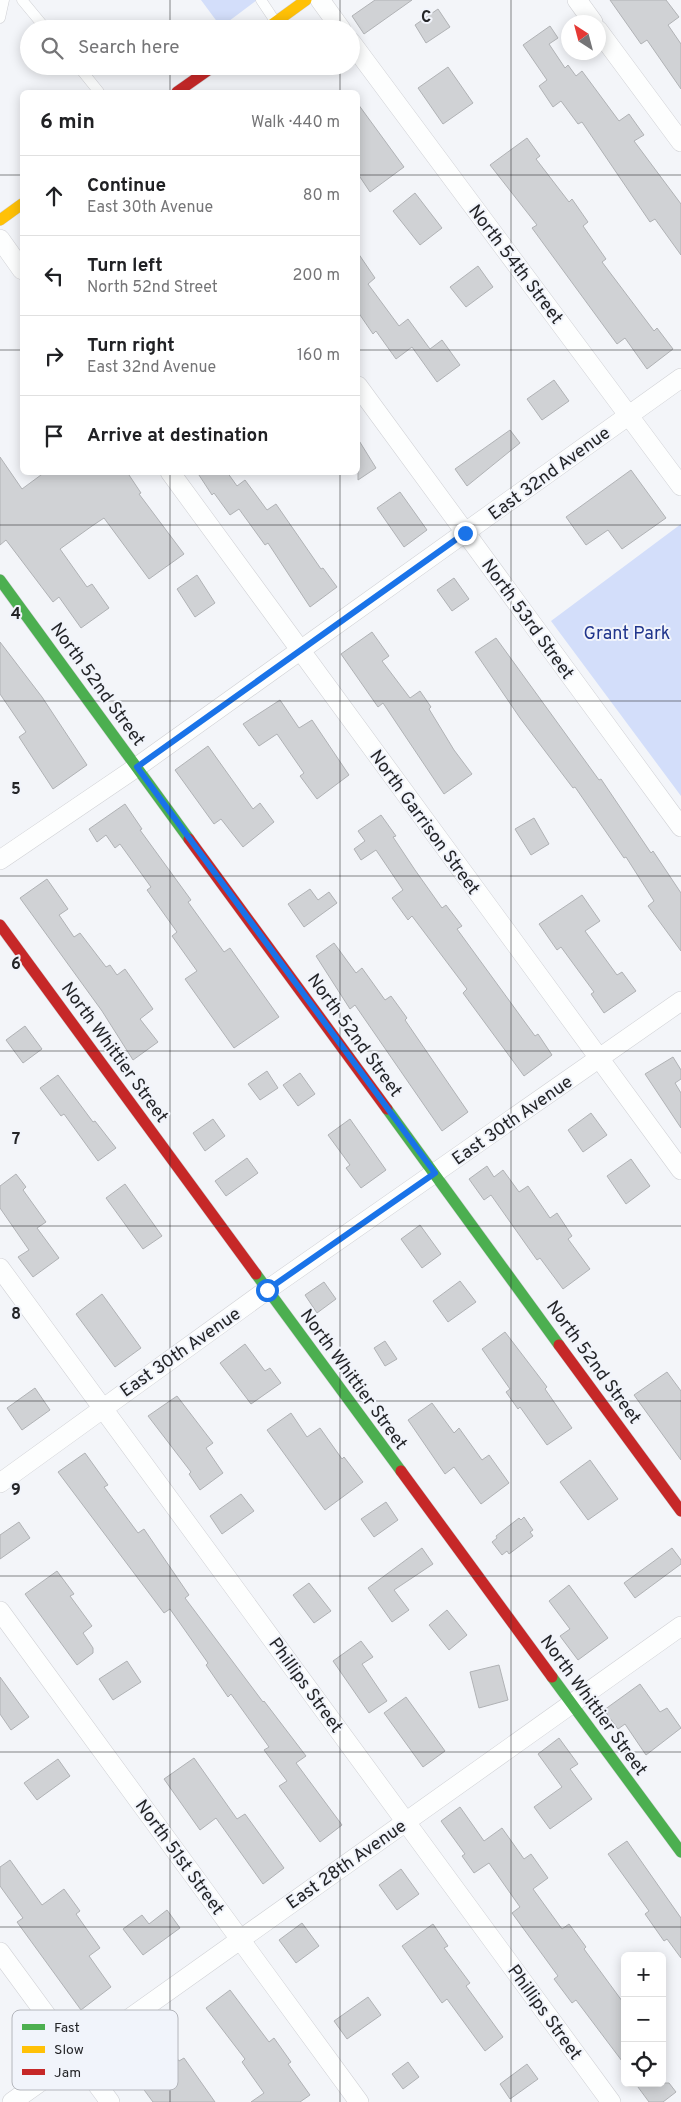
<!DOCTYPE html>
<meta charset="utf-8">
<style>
:root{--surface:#fff;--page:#f2f2f2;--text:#202124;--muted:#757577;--line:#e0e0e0}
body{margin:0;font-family:Overpass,sans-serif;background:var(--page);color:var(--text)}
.controls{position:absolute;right:15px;bottom:15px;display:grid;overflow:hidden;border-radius:8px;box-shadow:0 2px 12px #0003}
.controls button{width:45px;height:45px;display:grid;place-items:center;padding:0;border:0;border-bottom:1px solid var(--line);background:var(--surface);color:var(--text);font:25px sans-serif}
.compass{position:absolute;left:561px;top:15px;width:45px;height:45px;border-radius:50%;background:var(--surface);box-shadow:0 2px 12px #0003;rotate:324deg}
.stop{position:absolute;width:15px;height:15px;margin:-11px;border:4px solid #1a73e8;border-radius:50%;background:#fff}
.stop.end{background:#1a73e8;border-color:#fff;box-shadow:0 1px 5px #0008}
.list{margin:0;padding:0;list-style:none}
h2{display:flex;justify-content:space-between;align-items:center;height:65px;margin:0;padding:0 20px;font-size:21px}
h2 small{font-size:16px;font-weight:400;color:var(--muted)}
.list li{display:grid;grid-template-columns:32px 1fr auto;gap:15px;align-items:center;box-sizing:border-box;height:80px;padding:0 20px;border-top:1px solid var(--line)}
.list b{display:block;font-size:19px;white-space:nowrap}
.list p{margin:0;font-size:16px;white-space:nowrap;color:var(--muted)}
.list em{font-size:16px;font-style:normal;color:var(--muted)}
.icon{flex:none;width:28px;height:28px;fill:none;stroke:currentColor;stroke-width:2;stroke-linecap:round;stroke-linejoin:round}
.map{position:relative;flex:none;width:681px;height:2102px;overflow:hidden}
.search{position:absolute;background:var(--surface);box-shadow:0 2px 12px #0003;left:20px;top:20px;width:340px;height:55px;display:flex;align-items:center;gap:12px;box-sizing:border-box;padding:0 18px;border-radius:28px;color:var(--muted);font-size:19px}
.panel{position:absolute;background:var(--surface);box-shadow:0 2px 12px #0003;left:20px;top:90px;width:340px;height:385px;border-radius:8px}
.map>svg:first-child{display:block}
.green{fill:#d3defa}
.building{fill:#d0d2d5;stroke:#b0b2b5}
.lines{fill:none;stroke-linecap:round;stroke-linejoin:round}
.lane-casing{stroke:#d0d1d5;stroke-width:11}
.street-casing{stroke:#d0d1d5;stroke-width:20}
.fast-casing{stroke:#d0d1d5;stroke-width:12}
.slow-casing{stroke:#d0d1d5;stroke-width:12}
.jam-casing{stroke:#d0d1d5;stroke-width:12}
.lane{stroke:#fdfefe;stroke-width:10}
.street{stroke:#fdfefe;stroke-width:19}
.fast{stroke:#4caf50;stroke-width:11}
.slow{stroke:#ffc107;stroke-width:11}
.jam{stroke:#c62828;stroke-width:11}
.route{stroke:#1a73e8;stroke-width:6}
.grid{fill:none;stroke:#242528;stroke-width:1;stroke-opacity:0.55}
.labels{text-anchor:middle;stroke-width:4;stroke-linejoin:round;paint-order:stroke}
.street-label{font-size:18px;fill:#242528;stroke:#f1f4fb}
.park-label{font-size:18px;fill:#20358c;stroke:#f1f4fb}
.key{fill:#f1f4fb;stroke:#b4b6bc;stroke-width:1}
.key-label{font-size:14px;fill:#242528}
.grid-label{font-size:16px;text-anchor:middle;font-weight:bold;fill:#242528;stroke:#f1f4fb;stroke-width:4;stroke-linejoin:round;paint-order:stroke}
</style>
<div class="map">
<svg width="681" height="2102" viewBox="0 0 681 2102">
<rect width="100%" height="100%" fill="#f3f5f9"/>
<path class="green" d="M201 0H257L221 27Z
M681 524V796L551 621Z"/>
<path class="building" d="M375 0H412L364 34 352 16Z
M610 0H666L679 17 668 25 681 44V89L647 40 641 44Z
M438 9 450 27 426 43 415 25Z
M550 26 558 38 549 44 565 68 568 65 576 76 582 71 619 121 629 114 644 135 634 141 681 204V255L655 219 650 222 582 122 578 124 561 101 553 107 539 86 547 80 523 45Z
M448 67 473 103 443 124 418 88Z
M358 104 404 167 370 192 358 174Z
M527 138 540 156 536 159 569 202 572 199 588 222 583 226 606 259 602 262 654 331 657 328 673 349 647 369 625 338 617 344 532 228 537 225 490 165Z
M415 193 442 228 420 245 393 211Z
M358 253 375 278 368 284 399 326 408 319 430 349 442 340 460 365 437 382 412 347 396 359 376 331 373 334 358 312Z
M478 266 493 287 466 307 450 287Z
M554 380 569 401 542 420 527 399Z
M510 430 520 443 467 486 455 469Z
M358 439 376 468 358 480Z
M0 457 22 489 45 472H127L141 493 139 494 184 554 149 579 104 518 92 526 60 549 87 587 92 584 109 608 81 628 59 597 53 602 6 540 0 545Z
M631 470 666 518 622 549 608 530 586 545 566 517Z
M197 472H227L237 486 245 480 267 510 276 504 321 569 323 568 337 587 310 607 268 543 265 545 239 509 230 515 214 493 212 495Z
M400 492 427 530 404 547 377 508Z
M197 575 215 603 195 617 177 589Z
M454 578 469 599 452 611 437 590Z
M372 632 389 656 382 661 410 698 420 691 431 707 429 709 454 750 472 774 444 794 383 703 378 707 341 654Z
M496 638 599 780 601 779 651 853 653 851 681 893V951L648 906 654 901 626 857 624 858 575 787 573 788 520 718 475 652Z
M0 642 42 697 87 765 53 789 19 737 26 732 0 694Z
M280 700 299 728 312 720 349 775 317 799 300 776 304 773 277 734 259 746 243 724Z
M208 746 253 809 260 803 274 822 243 847 221 819 214 824 175 770Z
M125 804 142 829 140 830 191 900 188 902 224 952 230 948 279 1017 234 1048 185 979 197 971 172 936 177 932 147 890 151 887 120 844 115 848 106 835 97 842 89 829Z
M381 815 396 836 393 837 415 870 442 908 446 905 462 926 457 929 535 1036 538 1034 552 1055 524 1076 463 993 467 989 412 916 408 920 392 898 403 890 376 850 361 860 354 849 365 841 358 831Z
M534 818 549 844 531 855 515 829Z
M47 879 68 909 59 915 74 937 80 933 106 967 110 965 117 975 125 969 153 1009 140 1019 158 1042 133 1060 102 1011 20 898Z
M310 889 318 900 329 892 337 903 304 927 288 904Z
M582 895 600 921 585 931 617 975 622 972 636 991 604 1013 591 994 594 992 561 947 557 950 539 924Z
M334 943 356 973 362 968 385 1000 391 996 407 1018 405 1020 468 1112 442 1131 355 1005 350 1009 316 956Z
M25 1026 42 1049 23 1063 6 1040Z
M673 1057 681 1070V1079L675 1083 681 1093V1128L645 1074Z
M267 1071 278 1088 260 1100 248 1084Z
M300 1073 315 1094 298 1106 283 1085Z
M58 1075 93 1122 95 1121 116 1148 98 1161 64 1114 61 1116 40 1088Z
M591 1113 607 1135 583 1152 568 1130Z
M213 1119 225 1136 205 1151 193 1133Z
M350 1119 386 1170 361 1188 346 1168 350 1165 328 1135Z
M247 1158 258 1173 226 1196 215 1181Z
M631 1159 650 1186 626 1204 607 1176Z
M487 1166 494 1177 503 1170 519 1192 528 1186 550 1218 557 1213 572 1236 568 1239 590 1269 563 1289 540 1258 537 1260 491 1195 484 1200 469 1179Z
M16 1174 26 1187 23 1190 46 1222 37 1228 59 1258 33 1277 18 1257 29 1250 0 1208V1186Z
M125 1184 162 1236 143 1249 106 1198Z
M420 1225 441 1254 422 1268 401 1239Z
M460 1281 476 1302 448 1322 433 1301Z
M324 1282 336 1299 317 1313 305 1295Z
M102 1294 141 1348 115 1367 76 1314Z
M505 1332 547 1387 545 1389 572 1428 547 1445 520 1407 518 1409 506 1392 510 1389 482 1349Z
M385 1341 397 1359 385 1366 374 1348Z
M245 1344 265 1371 270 1368 281 1383 251 1404 220 1363Z
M667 1372 681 1391V1460L634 1395Z
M35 1388 50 1410 22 1430 7 1408Z
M177 1396 213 1443 206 1448 223 1473 200 1490 189 1474 191 1472 148 1416Z
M432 1403 454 1433 459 1428 482 1460 489 1455 509 1483 481 1504 454 1467 445 1474 408 1420Z
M291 1413 307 1437 320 1428 342 1459 344 1457 363 1482 325 1510 267 1430Z
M85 1453 108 1485 104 1487 138 1533 144 1529 189 1595 185 1598 263 1702 264 1701 306 1756 296 1763 342 1825 320 1842 279 1786 287 1781 264 1750 269 1747 231 1694 228 1697 206 1665 208 1663 170 1609 164 1613 58 1472Z
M590 1460 618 1499 588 1520 560 1482Z
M241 1494 254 1511 222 1534 210 1516Z
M386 1502 398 1520 374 1537 361 1519Z
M524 1517 533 1530 530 1532 533 1536 509 1554 507 1551 502 1555 492 1542 497 1538 496 1536 519 1518 521 1520Z
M19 1522 30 1538 0 1559V1535Z
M422 1548 433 1564 394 1590 409 1610 392 1622 368 1588Z
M672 1548 681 1560V1564L635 1598 624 1583Z
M57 1571 74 1594 70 1596 92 1626 83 1633 93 1648V1653L77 1665 25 1594Z
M309 1583 331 1611 314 1623 293 1595Z
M569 1585 608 1638 578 1660 560 1636 570 1629 549 1601Z
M447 1610 467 1635 449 1650 429 1625Z
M361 1641 373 1657 362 1664 387 1701 369 1713 333 1661Z
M127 1661 141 1682 113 1700 99 1679Z
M499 1665 508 1700 479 1708 470 1672Z
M0 1677 29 1717 11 1730 0 1714Z
M640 1684 660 1712 667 1708 681 1728 646 1755 625 1724 618 1729 604 1710Z
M406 1697 445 1751 423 1767 384 1713Z
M559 1738 578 1764 570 1769 592 1799 550 1829 534 1807 562 1787 538 1754Z
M194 1758 237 1819 245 1814 284 1868 263 1884 216 1818 200 1830 164 1779Z
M58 1759 70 1776 37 1800 24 1783Z
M460 1807 484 1841 502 1828 524 1859 531 1854 548 1878 533 1889 562 1929 569 1924 586 1947 584 1949 625 2005V2065L576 2000 572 2003 554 1979 558 1976 512 1913 520 1907 489 1863 474 1873 462 1856 465 1854 441 1821Z
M627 1841 681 1918V1958L667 1939 664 1941 645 1914 649 1911 608 1854Z
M10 1860 42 1905 64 1889 80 1911 76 1914 100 1948 89 1956 111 1987 81 2010 17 1922 23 1918 0 1886V1867Z
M401 1869 419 1894 397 1910 379 1885Z
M167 1910 180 1928 143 1955 123 1929 142 1915 149 1924Z
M302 1923 319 1946 296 1963 279 1940Z
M433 1924 448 1946 444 1948 470 1983 466 1986 503 2037 485 2051 447 1999 442 2003 402 1946Z
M230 1990 269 2042 274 2038 291 2062 288 2064 310 2095 300 2102H251L264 2093 242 2062 245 2059 206 2008Z
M368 1997 381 2015 347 2039 334 2021Z
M156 2030 179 2061 184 2058 215 2102H153L119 2056Z
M408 2062 419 2077 403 2089 392 2074Z
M527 2064 538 2079 510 2099 500 2084Z
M635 2083H669L676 2092 663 2102H649Z"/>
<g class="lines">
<defs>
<path id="lane" d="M22 0 46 29
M261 0 275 21
M0 18 4 0
M78 66 99 92"/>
<path id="street" d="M320 0 341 29
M577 0 593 22
M598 30 681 142
M351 42 681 486
M0 239 22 270
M358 386 681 827
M170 472 681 1170
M0 860 137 767 681 378
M0 1268 611 2102
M0 1483 267 1290 681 1001
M0 1611 359 2102
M0 1952 110 2102
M12 2102 681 1626"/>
<path id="fast" d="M0 580 189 839
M387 1109 559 1345
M256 1274 401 1471
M552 1677 681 1852"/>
<path id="slow" d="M266 29 306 0
M0 220 22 204"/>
<path id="jam" d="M177 92 214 66
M189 839 387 1109
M0 925 256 1274
M559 1345 681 1511
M401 1471 552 1677"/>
</defs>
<use href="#lane" class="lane-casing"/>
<use href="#street" class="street-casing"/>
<use href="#fast" class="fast-casing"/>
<use href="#slow" class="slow-casing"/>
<use href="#jam" class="jam-casing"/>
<use href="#lane" class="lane"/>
<use href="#street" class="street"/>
<use href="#fast" class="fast"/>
<use href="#slow" class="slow"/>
<use href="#jam" class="jam"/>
</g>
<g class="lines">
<path class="route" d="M267 1290 435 1173 137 767 465 533"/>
</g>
<path class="grid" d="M170 0V29M340 0V29M511 0V2102M170 66V92M340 66V92M0 175H22M358 175H681M0 350H22M358 350H681M170 472V2102M340 472V2102M0 525H681M0 701H681M0 876H681M0 1051H681M0 1226H681M0 1401H681M0 1576H681M0 1752H681M0 1927H681"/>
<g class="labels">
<g class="street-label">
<text transform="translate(516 264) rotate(53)" y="6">North 54th Street</text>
<text transform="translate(549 473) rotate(-36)" y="6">East 32nd Avenue</text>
<text transform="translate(528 619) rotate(54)" y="6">North 53rd Street</text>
<text transform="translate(98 684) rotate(54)" y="6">North 52nd Street</text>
<text transform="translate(425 822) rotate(54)" y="6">North Garrison Street</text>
<text transform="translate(355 1035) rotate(54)" y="6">North 52nd Street</text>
<text transform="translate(115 1052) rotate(54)" y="6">North Whittier Street</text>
<text transform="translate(512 1120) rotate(-35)" y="6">East 30th Avenue</text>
<text transform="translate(180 1352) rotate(-35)" y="6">East 30th Avenue</text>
<text transform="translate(594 1362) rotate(54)" y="6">North 52nd Street</text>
<text transform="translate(354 1379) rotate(54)" y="6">North Whittier Street</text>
<text transform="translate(306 1685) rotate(54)" y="6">Phillips Street</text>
<text transform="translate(594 1705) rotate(54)" y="6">North Whittier Street</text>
<text transform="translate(180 1857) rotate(54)" y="6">North 51st Street</text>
<text transform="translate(346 1864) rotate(-35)" y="6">East 28th Avenue</text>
<text transform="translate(545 2012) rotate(54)" y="6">Phillips Street</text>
</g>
<g class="park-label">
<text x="627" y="639">Grant Park</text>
</g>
</g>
<rect x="12" y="2010" width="166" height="80" rx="8" class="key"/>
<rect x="22" y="2024" width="23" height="6" fill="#4caf50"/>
<rect x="22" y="2046" width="23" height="7" fill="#ffc107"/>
<rect x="22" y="2069" width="23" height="6" fill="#c62828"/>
<g class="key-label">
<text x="54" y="2032">Fast</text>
<text x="54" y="2054">Slow</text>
<text x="54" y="2077">Jam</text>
</g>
<g class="grid-label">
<text x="426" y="22">C</text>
<text x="16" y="619">4</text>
<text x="16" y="794">5</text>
<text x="16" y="969">6</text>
<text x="16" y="1144">7</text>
<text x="16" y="1319">8</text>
<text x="16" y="1495">9</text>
</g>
</svg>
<div class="controls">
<button>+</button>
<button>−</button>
<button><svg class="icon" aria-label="locate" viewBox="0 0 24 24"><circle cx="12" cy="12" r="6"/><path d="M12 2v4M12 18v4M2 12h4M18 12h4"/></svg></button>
</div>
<svg class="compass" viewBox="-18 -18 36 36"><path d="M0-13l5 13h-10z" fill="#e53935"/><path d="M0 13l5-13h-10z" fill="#757577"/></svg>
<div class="stop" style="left:267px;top:1290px"></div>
<div class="stop end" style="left:465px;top:533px"></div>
<div class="search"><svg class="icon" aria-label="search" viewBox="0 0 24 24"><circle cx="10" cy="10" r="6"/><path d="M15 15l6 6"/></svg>Search here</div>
<section class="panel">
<h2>6 min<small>Walk · 440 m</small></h2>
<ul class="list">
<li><svg class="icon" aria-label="ahead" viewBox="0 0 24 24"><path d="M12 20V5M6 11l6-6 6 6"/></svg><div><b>Continue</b><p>East 30th Avenue</p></div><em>80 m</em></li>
<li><svg class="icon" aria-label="left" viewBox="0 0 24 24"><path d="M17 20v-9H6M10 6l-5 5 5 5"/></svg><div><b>Turn left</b><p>North 52nd Street</p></div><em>200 m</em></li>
<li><svg class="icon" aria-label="right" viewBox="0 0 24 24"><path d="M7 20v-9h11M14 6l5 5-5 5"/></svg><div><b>Turn right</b><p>East 32nd Avenue</p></div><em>160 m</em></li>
<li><svg class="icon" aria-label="arrive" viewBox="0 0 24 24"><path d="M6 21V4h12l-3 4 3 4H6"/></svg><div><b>Arrive at destination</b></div></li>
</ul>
</section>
</div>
